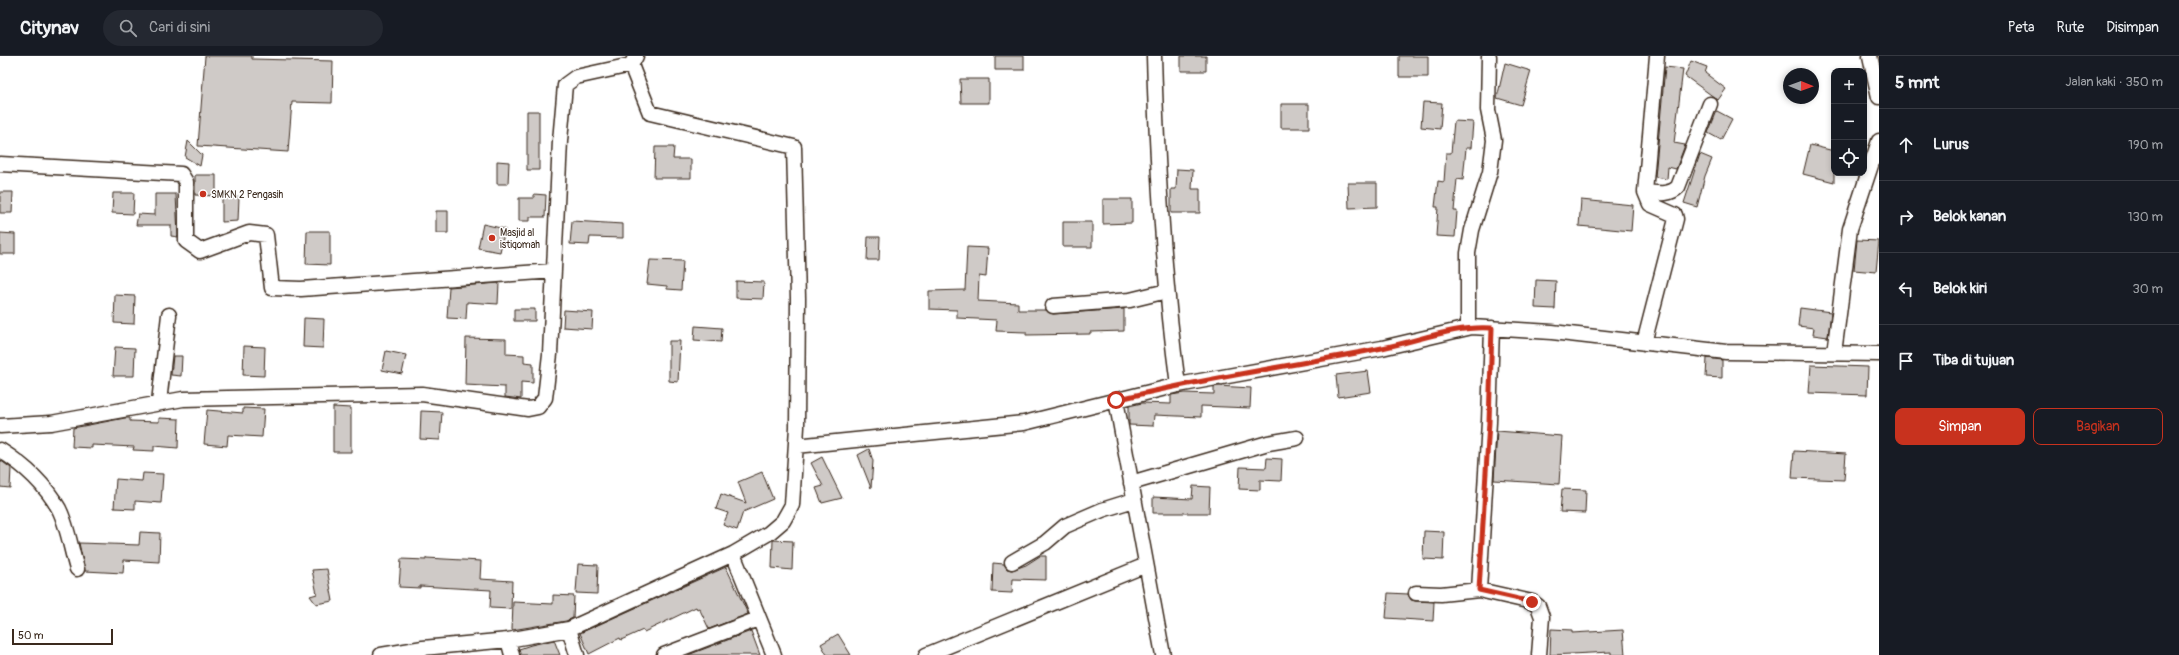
<!DOCTYPE html>
<html lang="id">
<meta charset="utf-8">
<style>
:root{--surface:#171b24;--page:#242831;--text:#f1f3f6;--muted:#9ea1a6;--line:#363941;--accent:#c8321e}
body{margin:0;font-family:Pangolin,sans-serif;background:var(--page);color:var(--text)}
.controls{position:absolute;right:12px;top:12px;display:grid;overflow:hidden;border-radius:8px;box-shadow:0 2px 6px #0003}
.controls button{width:36px;height:36px;display:grid;place-items:center;padding:0;border:0;border-bottom:1px solid var(--line);background:var(--surface);color:var(--text);font:20px sans-serif}
.compass{position:absolute;left:1783px;top:12px;width:36px;height:36px;border-radius:50%;background:var(--surface);box-shadow:0 2px 6px #0003;rotate:91deg}
.scale{position:absolute;left:12px;bottom:10px;width:101px;box-sizing:border-box;padding-left:4px;border:2px solid #3b2a1e;border-top:0;font-size:11px;line-height:14px;white-space:nowrap;color:#3b2a1e;-webkit-text-stroke:3px #fff;paint-order:stroke}
.stop{position:absolute;width:12px;height:12px;margin:-9px;border:3px solid #c8321e;border-radius:50%;background:#fff}
.stop.end{background:#c8321e;border-color:#fff;box-shadow:0 1px 4px #0008}
.list{margin:0;padding:0;list-style:none}
h2{display:flex;justify-content:space-between;align-items:center;height:52px;margin:0;padding:0 16px;font-size:17px}
h2 small{font-size:13px;font-weight:400;color:var(--muted)}
.list li{display:grid;grid-template-columns:26px 1fr auto;gap:12px;align-items:center;box-sizing:border-box;height:72px;padding:0 16px;border-top:1px solid var(--line)}
.list b{display:block;font-size:15px;white-space:nowrap}
.list em{font-size:13px;font-style:normal;color:var(--muted)}
.actions{display:flex;gap:8px;padding:12px 16px}
.actions a{flex:1;padding:9px 0;border:1px solid var(--accent);border-radius:8px;text-align:center;font-size:14px;color:var(--accent)}
.actions .main{background:var(--accent);color:#fff}
.icon{flex:none;width:22px;height:22px;fill:none;stroke:currentColor;stroke-width:2;stroke-linecap:round;stroke-linejoin:round}
.map{position:relative;flex:none;width:1879px;height:599px;overflow:hidden}
header{display:flex;align-items:center;gap:24px;box-sizing:border-box;height:56px;padding:0 20px;background:var(--surface);border-bottom:1px solid var(--line)}
header strong{font-size:19px}
nav{display:flex;gap:22px;margin-inline-start:auto;font-size:14px}
.search{width:280px;height:36px;background:var(--page);display:flex;align-items:center;gap:10px;box-sizing:border-box;padding:0 14px;border-radius:22px;color:var(--muted);font-size:15px}
main{display:flex}
aside{flex:1;background:var(--surface)}
.map>svg:first-child{display:block}
.building{fill:#cfcac7;stroke:#3b2a1e}
.lines{fill:none;stroke-linecap:round;stroke-linejoin:round}
.street-casing{stroke:#3b2a1e;stroke-width:17}
.street{stroke:#fff;stroke-width:14}
.route{stroke:#c8321e;stroke-width:5}
.poi-dot{fill:#c8321e;stroke:#fff;stroke-width:1.5}
.labels{text-anchor:middle;stroke-width:3;stroke-linejoin:round;paint-order:stroke}
.poi-label{font-size:10px;fill:#3b2a1e;stroke:#fff;text-anchor:start}
</style>
<header>
<strong>Citynav</strong>
<div class="search"><svg class="icon" aria-label="search" viewBox="0 0 24 24"><circle cx="10" cy="10" r="6"/><path d="M15 15l6 6"/></svg>Cari di sini</div>
<nav><a>Peta</a><a>Rute</a><a>Disimpan</a></nav>
</header>
<main>
<div class="map">
<svg width="1879" height="599" viewBox="0 0 1879 599">
<rect width="100%" height="100%" fill="#fff"/>
<filter id="ink" filterUnits="userSpaceOnUse"><feTurbulence type="fractalNoise" baseFrequency=".025" numOctaves="2"/><feDisplacementMap in="SourceGraphic" scale="8" xChannelSelector="R" yChannelSelector="G"/><feConvolveMatrix kernelMatrix="1 2 1 2 8 2 1 2 1" color-interpolation-filters="sRGB"/></filter>
<g filter="url(#ink)">
<path class="building" d="M205 0H252V3L333 5 332 47 292 46 288 96 198 90Z
M995 0H1024V14H995Z
M1181 0H1206V15H1181Z
M1399 0H1428V21H1399Z
M1691 5 1707 11 1705 17 1726 33 1718 44 1685 20Z
M1505 7 1531 15 1521 49 1497 42Z
M1665 11 1683 13 1674 87 1685 89 1676 113 1668 111 1667 123 1655 121Z
M960 23H989V47H961Z
M1423 46 1442 47 1440 73 1421 71Z
M1281 48H1309V72H1281Z
M527 55H539V114H527Z
M1717 55 1732 63 1721 84 1708 77Z
M1454 65 1473 66 1471 92H1466L1463 124 1457 123 1454 155H1457L1455 181 1436 180 1438 151H1435L1438 125 1444 126 1446 97H1451Z
M188 85 202 99 200 110 185 101Z
M1810 89 1834 95V126L1803 118Z
M655 91H674L673 103H691V122H654Z
M1700 98 1712 103 1705 120 1697 151 1684 147Z
M497 105 509 106 508 128H497Z
M1177 113 1193 114 1192 133H1200V157H1171V133H1176Z
M195 119H216V140L195 139Z
M1348 127H1377V151L1349 152Z
M0 136H13L12 157H0Z
M113 137H134L133 158 112 157Z
M155 138H176L178 181 171 180V169H136L138 158 155 159Z
M534 138 546 139 545 161H530V165H519V142H534Z
M239 141 238 165 222 166V142Z
M1103 143H1132V167L1103 168Z
M1581 144 1633 149 1631 175 1579 170Z
M436 155H448V177H436Z
M572 165 623 168V182L590 181 589 189 570 188Z
M1063 166H1092V191H1063Z
M483 168 505 173 500 196 478 192Z
M307 175H330V209L306 208Z
M0 177 15 178V198H0Z
M868 181H880L879 204H867Z
M1857 184 1879 185 1876 216 1854 214Z
M967 191 988 192 986 221 979 220 978 245 1018 247V254H1046L1053 258 1124 253V275L1090 276V278L1026 279V276L996 275 997 264 957 262V254L929 253V235L965 234Z
M650 204 683 205 681 234 667 233V230L647 228Z
M1536 224 1556 225 1555 253 1535 252Z
M736 225 764 226 763 243 736 242Z
M499 227 498 248 467 246 466 263 447 262 449 231Z
M115 239 135 240 134 268 114 267Z
M1800 252 1831 256 1828 281 1813 279 1814 272 1798 270Z
M514 253H535V265H514Z
M564 254 593 256 592 273 563 271Z
M304 262 324 263 323 292 303 291Z
M695 270 722 272 721 286 694 284Z
M466 282 506 283V298L524 299V306L533 307V327L521 326V343L505 341V331L465 329Z
M669 285H680L678 326 669 325Z
M244 290 265 291 264 320 243 319Z
M115 291 135 292 134 320H113Z
M386 295 406 299 402 318 382 314Z
M173 300H182L181 320 171 319Z
M1707 302 1722 304V322L1706 321Z
M1811 309 1868 311 1867 339 1809 337Z
M1368 315 1371 336 1338 341 1336 319Z
M1218 330 1251 332 1250 352 1201 350V361L1154 359 1153 370 1129 369V350L1142 347 1171 348V339L1184 337 1214 338V331Z
M333 351 351 352V396H333Z
M243 352 264 353 262 381 228 379 227 390 204 388 207 354 243 357Z
M421 355 442 356 440 384 420 383Z
M125 362H130V365L159 366V362L179 363 178 392 154 390V395L133 394 134 391 92 389V392L72 391 73 372Z
M1497 375 1562 380 1559 428 1494 424Z
M869 393 873 405 871 432 858 399Z
M1794 395 1846 398 1844 424 1792 422Z
M822 401 842 442 822 447 816 432 823 430 811 407Z
M1267 402 1282 403 1281 425 1260 424V434L1239 433 1240 411 1266 412Z
M0 404 11 412 10 432 0 431Z
M762 416 773 443 743 456 737 474 723 469 728 457 716 453 721 438 746 447 738 426Z
M143 417 163 418 161 447 135 445V453L114 452 116 423 142 425Z
M1193 430 1210 431 1209 457H1153V441L1192 443Z
M1562 433 1586 434 1585 457 1560 456Z
M1424 475 1444 476 1443 504 1423 503Z
M140 476 160 477 159 506 124 504 123 517 85 515 79 487 139 489Z
M773 484 793 485 792 514 772 512Z
M1040 500H1046V524L1013 523 1012 537 992 536 993 507 1004 508 1007 513 1012 514 1026 509Z
M426 502 481 505 480 523 512 525 511 553 490 552 491 534 420 530V532L399 531 401 503 426 504Z
M578 508 598 509 597 538 576 537Z
M726 511 748 558 709 573 699 552 697 553 696 551 644 576 643 574 621 584 620 582 589 598 580 577Z
M327 513 333 545 316 548 310 540 317 538 312 514Z
M1388 537 1408 538 1411 544 1415 545 1434 546 1433 565 1386 562Z
M553 539 574 540 573 562 566 565 512 574 513 546 553 548Z
M1551 573 1572 574V577L1623 574 1625 599H1611V596L1550 599Z
M751 575 760 599H688Z
M838 578 851 599H827L821 588Z
M554 584 560 599H520L519 593 531 589Z"/>
<g class="lines">
<defs>
<path id="street" d="M1154 0C1157 110 1163 219 1178 329
M1870 0 1879 41
M0 108 181 118 186 126V185L200 195 249 177 266 179 272 232 301 233 554 215
M1645 136C1657 137 1669 140 1678 131L1710 48
M1053 250 1130 244 1167 235
M1468 271V197L1472 174 1490 116 1494 84 1488 54 1489 0
M1644 287 1676 163 1675 159 1650 148 1645 136 1657 0
M1834 297 1850 173 1879 85
M1116 344 1163 599
M159 346 169 259
M0 370 51 367 183 343 422 338 528 353 538 351 545 342 550 298 560 85 565 29 576 21 631 9 636 0
M796 390 1024 367 1178 329 1382 292 1472 271 1552 276 1726 296 1879 298
M0 394C24 409 45 428 59 453 68 471 71 494 77 513
M1131 427 1268 387 1297 382
M733 498 774 599
M1012 506 1045 487 1065 470 1102 454 1134 444
M1479 534 1489 366 1492 272
M1416 537 1441 538 1479 534 1532 546 1538 550 1542 561 1539 599
M569 573 577 599
M508 584 512 599
M381 599 423 592 508 584 569 573 733 498 769 477 783 465 792 449 797 371 798 242 794 91 650 57 631 9
M664 599 758 563
M926 599 1146 509"/>
</defs>
<use href="#street" class="street-casing"/>
<use href="#street" class="street"/>
</g>
</g>
<g class="lines" filter="url(#ink)">
<path class="route" d="M1116 344C1203 322 1293 310 1382 292 1418 285 1455 269 1492 272L1489 366 1479 534 1532 546"/>
</g>
<g class="poi-dot">
<circle cx="203" cy="138" r="4"/>
<circle cx="492" cy="182" r="4"/>
</g>
<g class="labels">
<g class="poi-label">
<text x="211" y="142">SMKN 2 Pengasih</text>
<text x="500" y="180">Masjid al<tspan x="500" dy="12">istiqomah</tspan></text>
</g>
</g>
</svg>
<div class="controls">
<button>+</button>
<button>−</button>
<button><svg class="icon" aria-label="locate" viewBox="0 0 24 24"><circle cx="12" cy="12" r="6"/><path d="M12 2v4M12 18v4M2 12h4M18 12h4"/></svg></button>
</div>
<svg class="compass" viewBox="-18 -18 36 36"><path d="M0-13l5 13h-10z" fill="#e53935"/><path d="M0 13l5-13h-10z" fill="#9ea1a6"/></svg>
<div class="scale">50 m</div>
<div class="stop" style="left:1116px;top:344px"></div>
<div class="stop end" style="left:1532px;top:546px"></div>
</div>
<aside>
<h2>5 mnt<small>Jalan kaki · 350 m</small></h2>
<ul class="list">
<li><svg class="icon" aria-label="ahead" viewBox="0 0 24 24"><path d="M12 20V5M6 11l6-6 6 6"/></svg><div><b>Lurus</b></div><em>190 m</em></li>
<li><svg class="icon" aria-label="right" viewBox="0 0 24 24"><path d="M7 20v-9h11M14 6l5 5-5 5"/></svg><div><b>Belok kanan</b></div><em>130 m</em></li>
<li><svg class="icon" aria-label="left" viewBox="0 0 24 24"><path d="M17 20v-9H6M10 6l-5 5 5 5"/></svg><div><b>Belok kiri</b></div><em>30 m</em></li>
<li><svg class="icon" aria-label="arrive" viewBox="0 0 24 24"><path d="M6 21V4h12l-3 4 3 4H6"/></svg><div><b>Tiba di tujuan</b></div></li>
</ul>
<div class="actions"><a class="main">Simpan</a><a>Bagikan</a></div>
</aside>
</main>
